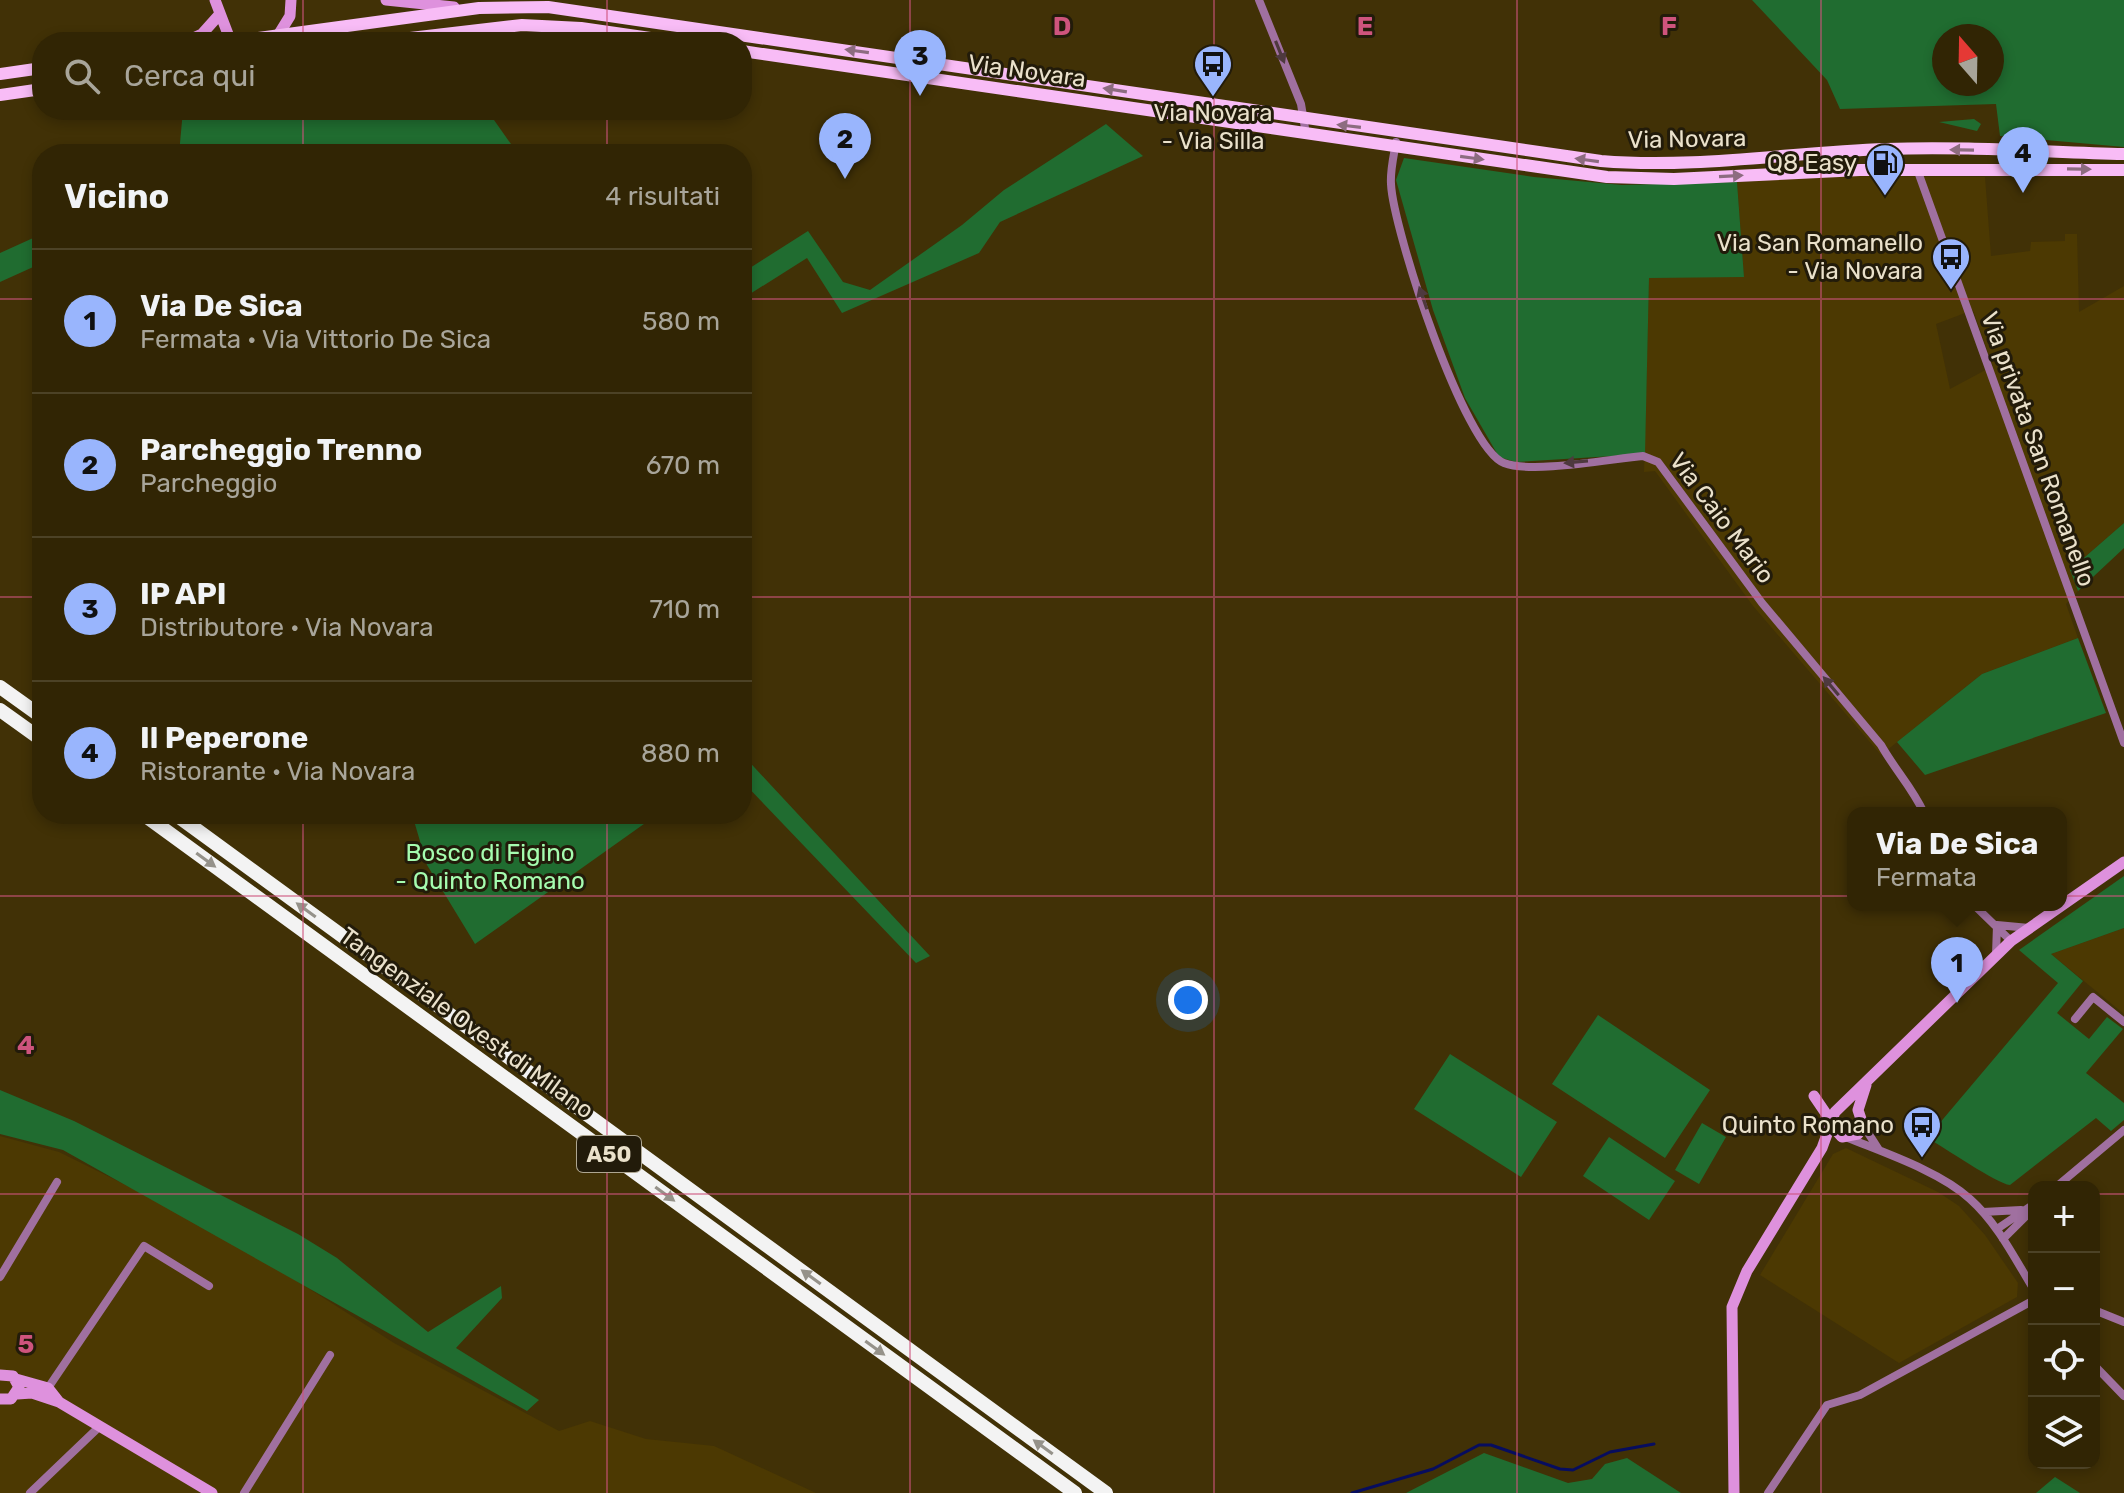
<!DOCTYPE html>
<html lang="it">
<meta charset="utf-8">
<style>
:root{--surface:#312504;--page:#392d0e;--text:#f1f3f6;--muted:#a8a59a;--line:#4c4226;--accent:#99b5fd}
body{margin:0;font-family:Rubik,sans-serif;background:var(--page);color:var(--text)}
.controls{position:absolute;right:24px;bottom:24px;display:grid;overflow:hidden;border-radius:16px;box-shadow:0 4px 12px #0003}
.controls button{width:72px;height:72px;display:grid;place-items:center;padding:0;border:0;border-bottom:2px solid var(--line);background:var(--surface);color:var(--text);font:40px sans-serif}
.compass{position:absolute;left:1932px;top:24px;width:72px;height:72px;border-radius:50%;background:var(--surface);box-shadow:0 4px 12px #0003;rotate:340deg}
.you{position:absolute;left:1188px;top:1000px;width:28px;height:28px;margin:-20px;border:6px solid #fff;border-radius:50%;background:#1a73e8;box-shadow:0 0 0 12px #1a73e833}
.badge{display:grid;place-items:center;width:52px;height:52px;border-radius:50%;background:var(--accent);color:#111;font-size:26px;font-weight:700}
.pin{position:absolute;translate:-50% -66px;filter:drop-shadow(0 2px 4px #0008)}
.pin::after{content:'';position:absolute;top:42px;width:28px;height:24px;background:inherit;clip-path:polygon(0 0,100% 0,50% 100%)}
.popup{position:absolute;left:1847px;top:807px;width:220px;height:104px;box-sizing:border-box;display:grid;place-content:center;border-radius:16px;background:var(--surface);filter:drop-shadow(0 2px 6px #0005);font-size:26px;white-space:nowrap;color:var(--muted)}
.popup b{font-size:30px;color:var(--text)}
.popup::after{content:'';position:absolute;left:50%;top:100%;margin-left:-16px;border:16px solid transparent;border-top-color:var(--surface)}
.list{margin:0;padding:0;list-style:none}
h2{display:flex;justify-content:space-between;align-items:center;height:104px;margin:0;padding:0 32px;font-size:34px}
h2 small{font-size:26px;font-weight:400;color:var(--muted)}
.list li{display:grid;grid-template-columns:52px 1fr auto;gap:24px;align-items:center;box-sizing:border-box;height:144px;padding:0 32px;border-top:2px solid var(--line)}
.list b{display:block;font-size:30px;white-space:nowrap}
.list p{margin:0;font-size:26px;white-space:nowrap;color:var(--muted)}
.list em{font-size:26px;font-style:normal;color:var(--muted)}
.icon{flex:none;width:44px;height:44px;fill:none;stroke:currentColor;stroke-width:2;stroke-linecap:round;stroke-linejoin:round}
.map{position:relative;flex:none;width:2124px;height:1493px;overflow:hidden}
.search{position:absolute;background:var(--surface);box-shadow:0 4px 12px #0003;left:32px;top:32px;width:720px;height:88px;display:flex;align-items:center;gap:20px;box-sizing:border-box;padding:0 28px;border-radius:32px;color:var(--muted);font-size:30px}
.panel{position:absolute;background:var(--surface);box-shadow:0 4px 12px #0003;left:32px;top:144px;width:720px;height:680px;border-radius:32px}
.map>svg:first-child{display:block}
.built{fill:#4c3902;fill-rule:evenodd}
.green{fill:#206c30;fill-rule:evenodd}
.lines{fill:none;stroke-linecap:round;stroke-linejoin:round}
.stream{stroke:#070d5f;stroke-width:3}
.street{stroke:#a070a0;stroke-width:8}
.secondary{stroke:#de91dd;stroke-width:11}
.primary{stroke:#f8bcf6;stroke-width:12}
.highway{stroke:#f3f3f3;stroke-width:14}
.oneway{fill:#8d6c80}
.oneway2{fill:#4e393e}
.oneway3{fill:#95928a}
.grid{fill:none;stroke:#ce547d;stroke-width:2;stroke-opacity:0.55}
.labels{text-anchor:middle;stroke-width:6;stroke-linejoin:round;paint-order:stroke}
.shield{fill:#221b0a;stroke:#aea691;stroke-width:2}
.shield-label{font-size:22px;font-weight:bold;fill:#eae1cb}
.street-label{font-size:24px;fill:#eae1cb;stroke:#221b0a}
.poi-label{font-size:24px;fill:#eae1cb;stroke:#221b0a;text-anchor:end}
.park-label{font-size:24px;fill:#a5fcaf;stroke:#221b0a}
.grid-label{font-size:26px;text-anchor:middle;font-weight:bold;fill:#ce547d;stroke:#221b0a;stroke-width:6;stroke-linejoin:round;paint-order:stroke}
</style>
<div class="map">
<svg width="2124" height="1493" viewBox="0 0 2124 1493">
<rect width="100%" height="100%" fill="#413106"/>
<path class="built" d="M1850 176 1985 177 1991 256 2030 251 2031 242 2065 241V234H2077L2079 312 2124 286V523L2070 570 2078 591 2066 604 2078 638 1982 674 1881 755 1753 606 1655 471 1644 472 1649 277H1744L1737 182ZM1973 310 1993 366 1950 389 1936 324Z
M2124 928V1014L2051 954Z
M0 1136 59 1152 219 1231 394 1343 559 1431 590 1421 646 1439 714 1446 816 1493H0Z
M1846 1148 1938 1192 1959 1206 1985 1235 2018 1283 2017 1297 1899 1363 1760 1275 1833 1154Z"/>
<path class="green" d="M1752 0H2124V147L2000 136 1996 104 1840 109 1827 80ZM1944 36H1992V84H1944Z
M183 110H487L518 154H486L480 145 467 154H179Z
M1974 119 1981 124 1977 131 1939 122Z
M1106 124 1143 156 1000 222 979 253 842 313 807 258 742 299V273L808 231 843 282 870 290 962 225 1004 190Z
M1404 158 1534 177 1622 185 1737 182 1744 277 1649 278 1645 454 1516 462 1499 457 1465 398 1433 310 1396 180Z
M42 234V263L0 282V253Z
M2124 523V548L2078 591 2070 570Z
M2078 638 2106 713 1925 775 1897 742 1982 674Z
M742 754 930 956 916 963 742 781Z
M412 814H658L475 944 427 865Z
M2124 876V928L2051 954 2083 981 2057 1013 2089 1039 2107 1017 2123 1029 2086 1073 2124 1103V1120L2111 1131 2096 1118 2010 1185C1997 1184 1944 1147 1927 1138L2058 983 2019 950Z
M1598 1015 1710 1090 1665 1158 1552 1084Z
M1450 1054 1557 1122 1521 1177 1414 1109Z
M0 1090 74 1121 298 1234 337 1258 428 1332 501 1286 502 1298 456 1348 539 1400 527 1411 63 1150 0 1134Z
M1702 1123 1726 1137 1699 1184 1675 1170Z
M1609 1137 1675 1181 1649 1220 1583 1176Z
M1484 1453 1568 1483 1592 1479 1605 1464 1627 1458 1681 1493H1406Z
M2055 1477 2080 1493H2036Z"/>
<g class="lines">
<path class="stream" d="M1352 1493 1433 1469 1479 1445H1491L1560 1469 1573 1470 1610 1452 1654 1444"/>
<path class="street" d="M1259 0 1301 104 1306 134
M1396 142C1394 155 1390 170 1391 184 1393 229 1464 448 1504 463 1532 474 1610 459 1643 456L1658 462 1762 603 1881 745C1895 770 1912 787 1924 813
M1917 169 2124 743
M1974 905 2011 941
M1997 925 2029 928
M1996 955 1997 925
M2075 1019 2093 997 2124 1022
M1863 1125 1879 1150
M1848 1138C1885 1153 1941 1172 1970 1199 1998 1224 2015 1259 2034 1290
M2056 1187 2124 1130
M1983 1212 2021 1210
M1997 1229 2034 1204
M2003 1239 2034 1208
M0 1277 57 1182
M2094 1310 2124 1322
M2094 1365 2124 1396
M46 1391 144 1246 209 1286
M30 1493 99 1427
M244 1493 330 1355
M1768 1493 1827 1405 1860 1395 2034 1300"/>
<path class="secondary" d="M215 0 231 42
M386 0 454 7
M185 42 202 34 219 15
M274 42 290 16 291 0
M1814 1096 1831 1121
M1832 1126 1842 1137 1858 1134 1863 1125 1858 1110 1866 1085
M0 1375 13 1376 19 1387 11 1399H0
M16 1379 48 1388 59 1402
M17 1394 32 1393 59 1402 212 1493
M1734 1493 1732 1307 1747 1271 1822 1148 1835 1112 2011 941 2124 862"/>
<path class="primary" d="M229 42 479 8 548 7 1601 161C1697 169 1791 152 1886 149 1965 146 2045 152 2124 154
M376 42 522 25 581 28 678 42
M742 51 1607 177 1674 179 1860 170H2124
M0 74 42 68
M0 95 42 89"/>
<path class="highway" d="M0 687 42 717
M0 710 42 740
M143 814 1075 1493
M175 814 1106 1493"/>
</g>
<defs><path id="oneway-solid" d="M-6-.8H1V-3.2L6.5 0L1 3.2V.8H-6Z" transform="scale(2)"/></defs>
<g class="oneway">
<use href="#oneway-solid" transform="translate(857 51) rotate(-172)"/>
<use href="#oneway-solid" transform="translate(1115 90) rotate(-171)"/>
<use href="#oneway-solid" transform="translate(1349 126) rotate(-173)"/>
<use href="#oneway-solid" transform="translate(1962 150) rotate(-179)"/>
<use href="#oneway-solid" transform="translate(1472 158) rotate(8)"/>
<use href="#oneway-solid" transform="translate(1587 160) rotate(-172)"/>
<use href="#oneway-solid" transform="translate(2079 169) rotate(1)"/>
<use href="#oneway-solid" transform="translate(1731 176) rotate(-3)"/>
</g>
<g class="oneway2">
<use href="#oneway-solid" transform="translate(1280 52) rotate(68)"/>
<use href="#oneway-solid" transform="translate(1423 298) rotate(-109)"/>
<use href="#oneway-solid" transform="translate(1576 462) rotate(175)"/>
<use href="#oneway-solid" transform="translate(1831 686) rotate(-130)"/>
</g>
<g class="oneway3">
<use href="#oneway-solid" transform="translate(206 860) rotate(36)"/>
<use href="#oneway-solid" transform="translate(306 910) rotate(-144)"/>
<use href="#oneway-solid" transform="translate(665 1194) rotate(36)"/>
<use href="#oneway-solid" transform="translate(811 1277) rotate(-144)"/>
<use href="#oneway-solid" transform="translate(875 1348) rotate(36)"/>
<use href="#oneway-solid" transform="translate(1043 1447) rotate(-144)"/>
</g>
<path class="grid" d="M303 0V42M607 0V42M910 0V1493M1214 0V1493M1517 0V1493M1821 0V1493M303 110V154M607 110V154M0 299H42M742 299H2124M0 597H42M742 597H2124M303 814V1493M607 814V1493M0 896H2124M0 1194H2034M2094 1194H2124"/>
<defs>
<symbol id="bus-pin" viewBox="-11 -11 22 30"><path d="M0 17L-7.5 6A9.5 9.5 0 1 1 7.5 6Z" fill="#99b5fd" stroke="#221b0a"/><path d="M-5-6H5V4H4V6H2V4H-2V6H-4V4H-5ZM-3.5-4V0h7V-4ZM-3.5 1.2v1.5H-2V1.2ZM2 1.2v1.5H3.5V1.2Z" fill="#111"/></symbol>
<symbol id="fuel-pin" viewBox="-11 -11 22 30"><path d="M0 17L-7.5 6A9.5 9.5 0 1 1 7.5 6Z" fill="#99b5fd" stroke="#221b0a"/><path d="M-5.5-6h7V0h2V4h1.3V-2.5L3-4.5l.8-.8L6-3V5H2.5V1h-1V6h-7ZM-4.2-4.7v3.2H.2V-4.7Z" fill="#111"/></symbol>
</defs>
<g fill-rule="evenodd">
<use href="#bus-pin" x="1191" y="42" width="44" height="60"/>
<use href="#fuel-pin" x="1863" y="141" width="44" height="60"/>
<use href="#bus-pin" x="1929" y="235" width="44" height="60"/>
<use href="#bus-pin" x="1900" y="1103" width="44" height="60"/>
</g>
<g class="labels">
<rect class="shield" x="577" y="1136" width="64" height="36" rx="6"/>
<g class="shield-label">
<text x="609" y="1162">A50</text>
</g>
<g class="street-label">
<text transform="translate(1027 71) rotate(8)" y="8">Via Novara</text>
<text transform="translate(1687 139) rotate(-1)" y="8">Via Novara</text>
<text transform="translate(2038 449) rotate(70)" y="8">Via privata San Romanello</text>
<text transform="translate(1722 518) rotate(53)" y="8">Via Caio Mario</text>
<text transform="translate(467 1023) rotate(36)" y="8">Tangenziale Ovest di Milano</text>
</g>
<g class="poi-label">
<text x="1213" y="121" text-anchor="middle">Via Novara<tspan x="1213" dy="28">- Via Silla</tspan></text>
<text x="1857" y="171">Q8 Easy</text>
<text x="1923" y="251">Via San Romanello<tspan x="1923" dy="28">- Via Novara</tspan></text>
<text x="1894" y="1133">Quinto Romano</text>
</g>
<g class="park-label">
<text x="490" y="861">Bosco di Figino<tspan x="490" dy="28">- Quinto Romano</tspan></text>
</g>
</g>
<g class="grid-label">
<text x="1062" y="35">D</text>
<text x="1365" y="35">E</text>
<text x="1669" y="35">F</text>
<text x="26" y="1054">4</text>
<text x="26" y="1353">5</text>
</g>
</svg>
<div class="controls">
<button>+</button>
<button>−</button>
<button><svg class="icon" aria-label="locate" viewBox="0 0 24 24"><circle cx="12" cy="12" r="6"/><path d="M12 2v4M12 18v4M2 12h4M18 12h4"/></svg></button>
<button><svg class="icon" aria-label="layers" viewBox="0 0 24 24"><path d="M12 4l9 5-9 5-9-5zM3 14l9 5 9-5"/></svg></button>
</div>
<svg class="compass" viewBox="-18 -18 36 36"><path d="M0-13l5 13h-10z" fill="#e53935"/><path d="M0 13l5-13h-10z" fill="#a8a59a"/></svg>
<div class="you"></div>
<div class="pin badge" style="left:1957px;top:1003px">1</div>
<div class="popup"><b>Via De Sica</b>Fermata</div>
<div class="pin badge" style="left:845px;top:179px">2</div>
<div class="pin badge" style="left:920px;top:96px">3</div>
<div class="pin badge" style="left:2023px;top:193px">4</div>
<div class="search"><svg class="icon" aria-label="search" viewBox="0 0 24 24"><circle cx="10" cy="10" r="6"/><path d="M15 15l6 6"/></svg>Cerca qui</div>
<section class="panel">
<h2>Vicino<small>4 risultati</small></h2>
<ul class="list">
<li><span class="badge">1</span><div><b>Via De Sica</b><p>Fermata · Via Vittorio De Sica</p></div><em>580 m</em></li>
<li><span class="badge">2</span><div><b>Parcheggio Trenno</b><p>Parcheggio</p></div><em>670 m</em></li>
<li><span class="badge">3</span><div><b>IP API</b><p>Distributore · Via Novara</p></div><em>710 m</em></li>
<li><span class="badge">4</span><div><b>Il Peperone</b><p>Ristorante · Via Novara</p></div><em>880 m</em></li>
</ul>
</section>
</div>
